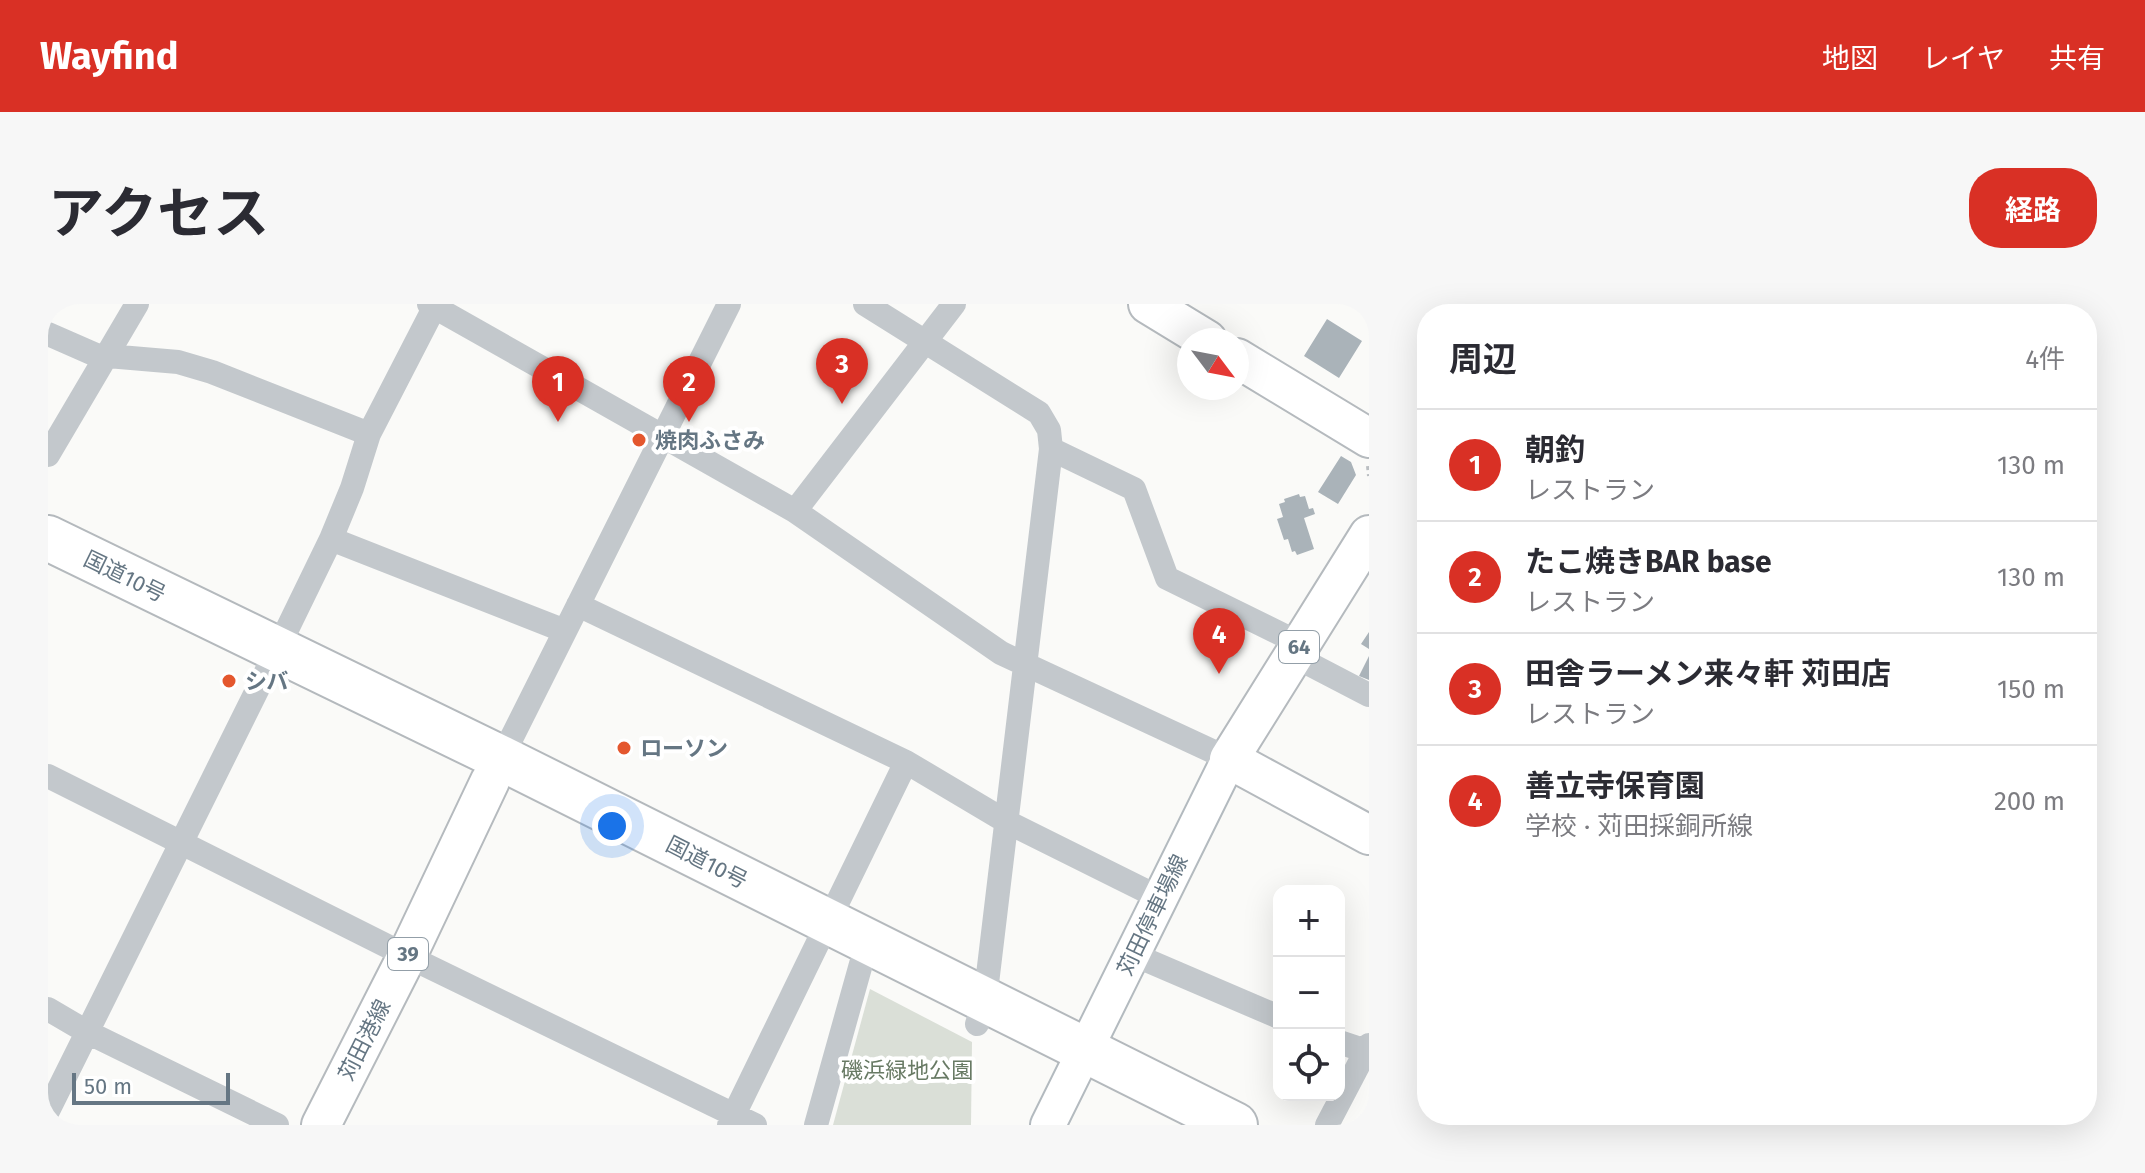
<!DOCTYPE html>
<html lang="ja">
<meta charset="utf-8">
<style>
:root{--surface:#fff;--page:#f7f7f7;--text:#2b2b33;--muted:#7c7c81;--line:#e1e1e2;--accent:#d93025}
body{margin:0;font-family:"Fira Sans","Noto Sans JP",sans-serif;background:var(--page);color:var(--text)}
.controls{position:absolute;right:24px;bottom:24px;display:grid;overflow:hidden;border-radius:16px;box-shadow:0 8px 32px #0002}
.controls button{width:72px;height:72px;display:grid;place-items:center;padding:0;border:0;border-bottom:2px solid var(--line);background:var(--surface);color:var(--text);font:40px sans-serif}
.compass{position:absolute;left:1129px;top:24px;width:72px;height:72px;border-radius:50%;background:var(--surface);box-shadow:0 8px 32px #0002;rotate:122deg}
.scale{position:absolute;left:24px;bottom:20px;width:158px;box-sizing:border-box;padding-left:8px;border:4px solid #657683;border-top:0;font-size:22px;line-height:28px;white-space:nowrap;color:#657683;-webkit-text-stroke:6px #fff;paint-order:stroke}
.you{position:absolute;left:564px;top:522px;width:28px;height:28px;margin:-20px;border:6px solid #fff;border-radius:50%;background:#1a73e8;box-shadow:0 0 0 12px #1a73e833}
.badge{display:grid;place-items:center;width:52px;height:52px;border-radius:50%;background:var(--accent);color:#fff;font-size:26px;font-weight:700}
.pin{position:absolute;translate:-50% -66px;filter:drop-shadow(0 2px 4px #0008)}
.pin::after{content:'';position:absolute;top:42px;width:28px;height:24px;background:inherit;clip-path:polygon(0 0,100% 0,50% 100%)}
.list{margin:0;padding:0;list-style:none}
h2{display:flex;justify-content:space-between;align-items:center;height:104px;margin:0;padding:0 32px;font-size:34px}
h2 small{font-size:26px;font-weight:400;color:var(--muted)}
.list li{display:grid;grid-template-columns:52px 1fr auto;gap:24px;align-items:center;box-sizing:border-box;height:112px;padding:0 32px;border-top:2px solid var(--line)}
.list b{display:block;font-size:30px;white-space:nowrap}
.list p{margin:0;font-size:26px;white-space:nowrap;color:var(--muted)}
.list em{font-size:26px;font-style:normal;color:var(--muted)}
.icon{flex:none;width:44px;height:44px;fill:none;stroke:currentColor;stroke-width:2;stroke-linecap:round;stroke-linejoin:round}
.map{position:relative;flex:none;width:1321px;height:821px;overflow:hidden;border-radius:32px}
header{display:flex;align-items:center;gap:48px;box-sizing:border-box;height:112px;padding:0 40px;background:var(--accent);color:#fff}
header strong{font-size:38px}
nav{display:flex;gap:44px;margin-inline-start:auto;font-size:28px}
.intro{display:flex;align-items:center;justify-content:space-between;box-sizing:border-box;height:192px;padding:0 48px}
h1{margin:0;font-size:56px}
.button{padding:20px 36px;border-radius:32px;background:var(--accent);color:#fff;font-size:28px;font-weight:700}
main{display:flex;gap:48px;padding:0 48px}
aside{flex:1;background:var(--surface);border-radius:32px;box-shadow:0 8px 32px #0002}
.map>svg:first-child{display:block}
.green{fill:#dadfd7}
.building{fill:#aab3b9}
.lines{fill:none;stroke-linecap:round;stroke-linejoin:round}
.secondary-casing{stroke:#b3babf;stroke-width:38}
.primary-casing{stroke:#b5babe;stroke-width:42}
.highway-casing{stroke:#b4b9bd;stroke-width:48}
.path{stroke:#bbbfc2;stroke-width:4;stroke-dasharray:4 4;stroke-linecap:butt}
.street{stroke:#c3c8cc;stroke-width:24}
.secondary{stroke:#fff;stroke-width:34}
.primary{stroke:#fff;stroke-width:38}
.highway{stroke:#fff;stroke-width:44}
.poi-dot{fill:#e4572e;stroke:#fff;stroke-width:3}
.labels{text-anchor:middle;stroke-width:8;stroke-linejoin:round;paint-order:stroke}
.shield{fill:#fff;stroke:#939fa8;stroke-width:2}
.shield-label{font-size:20px;font-weight:bold;fill:#657683}
.poi-label{font-size:22px;font-weight:bold;fill:#657683;stroke:#fff;text-anchor:start}
.street-label{font-size:22px;fill:#657683;stroke:#fff}
.park-label{font-size:22px;fill:#687a64;stroke:#fff}
</style>
<header>
<strong>Wayfind</strong>
<nav><a>地図</a><a>レイヤ</a><a>共有</a></nav>
</header>
<div class="intro"><h1>アクセス</h1><a class="button">経路</a></div>
<main>
<div class="map">
<svg width="1321" height="821" viewBox="0 0 1321 821">
<rect width="100%" height="100%" fill="#fafaf8"/>
<path class="green" d="M822 685 924 738 923 821H785Z"/>
<path class="building" d="M1279 15 1314 37 1291 74 1256 52Z
M1293 152 1303 158 1308 171 1290 200 1270 188Z
M1251 190 1252 193 1257 192 1261 205 1265 204 1267 210 1256 214 1266 245 1249 251 1247 247 1244 248 1240 235 1236 236 1229 215 1235 213 1231 200 1237 198 1236 195Z
M1321 328V345L1313 340Z
M1321 352V376L1311 372Z"/>
<g class="lines">
<defs>
<path id="secondary" d="M1000 821 1181 455"/>
<path id="primary" d="M1100 0 1159 36
M1189 54 1321 134
M1321 231 1181 455 1321 531
M273 821 359 652 442 477"/>
<path id="highway" d="M0 234 453 454 1187 821"/>
</defs>
<use href="#secondary" class="secondary-casing"/>
<use href="#primary" class="primary-casing"/>
<use href="#highway" class="highway-casing"/>
<path class="path" d="M1320 162 1321 172"/>
<path class="street" d="M381 0 747 207 953 349 1181 455
M817 0 991 109 1001 126 1003 145 937 696 929 720
M0 30 48 51 130 58 164 68 321 130
M1003 145 1086 185 1119 274 1253 340
M0 151 89 0
M747 207 906 0
M283 235 517 327
M530 301 858 458 959 518 1112 594
M1246 352 1321 391
M450 461 681 0
M0 472 359 652 707 821
M1084 650 1231 713
M0 705 39 728 229 821
M1291 738 1321 748
M0 807 229 346 283 235 304 184 321 130 388 0
M681 821 858 458
M768 821 813 660
M1279 821 1321 741"/>
<use href="#secondary" class="secondary"/>
<use href="#primary" class="primary"/>
<use href="#highway" class="highway"/>
</g>
<g class="poi-dot">
<circle cx="591" cy="136" r="8"/>
<circle cx="181" cy="377" r="8"/>
<circle cx="576" cy="444" r="8"/>
</g>
<g class="labels">
<g class="shield">
<rect x="1231" y="327" width="40" height="32" rx="6"/>
<rect x="340" y="634" width="40" height="32" rx="6"/>
</g>
<g class="shield-label">
<text x="1251" y="350">64</text>
<text x="360" y="657">39</text>
</g>
<g class="poi-label">
<text x="607" y="144">焼肉ふさみ</text>
<text x="197" y="385">シバ</text>
<text x="592" y="452">ローソン</text>
</g>
<g class="street-label">
<text transform="translate(77 272) rotate(26)" y="8">国道10号</text>
<text transform="translate(659 558) rotate(27)" y="8">国道10号</text>
<text transform="translate(1104 611) rotate(-64)" y="8">苅田停車場線</text>
<text transform="translate(316 736) rotate(-63)" y="8">苅田港線</text>
</g>
<g class="park-label">
<text x="859" y="774">磯浜緑地公園</text>
</g>
</g>
</svg>
<div class="controls">
<button>+</button>
<button>−</button>
<button><svg class="icon" aria-label="locate" viewBox="0 0 24 24"><circle cx="12" cy="12" r="6"/><path d="M12 2v4M12 18v4M2 12h4M18 12h4"/></svg></button>
</div>
<svg class="compass" viewBox="-18 -18 36 36"><path d="M0-13l5 13h-10z" fill="#e53935"/><path d="M0 13l5-13h-10z" fill="#7c7c81"/></svg>
<div class="scale">50 m</div>
<div class="you"></div>
<div class="pin badge" style="left:510px;top:118px">1</div>
<div class="pin badge" style="left:641px;top:118px">2</div>
<div class="pin badge" style="left:794px;top:100px">3</div>
<div class="pin badge" style="left:1171px;top:370px">4</div>
</div>
<aside>
<h2>周辺<small>4件</small></h2>
<ul class="list">
<li><span class="badge">1</span><div><b>朝釣</b><p>レストラン</p></div><em>130 m</em></li>
<li><span class="badge">2</span><div><b>たこ焼きBAR base</b><p>レストラン</p></div><em>130 m</em></li>
<li><span class="badge">3</span><div><b>田舎ラーメン来々軒 苅田店</b><p>レストラン</p></div><em>150 m</em></li>
<li><span class="badge">4</span><div><b>善立寺保育園</b><p>学校 · 苅田採銅所線</p></div><em>200 m</em></li>
</ul>
</aside>
</main>
